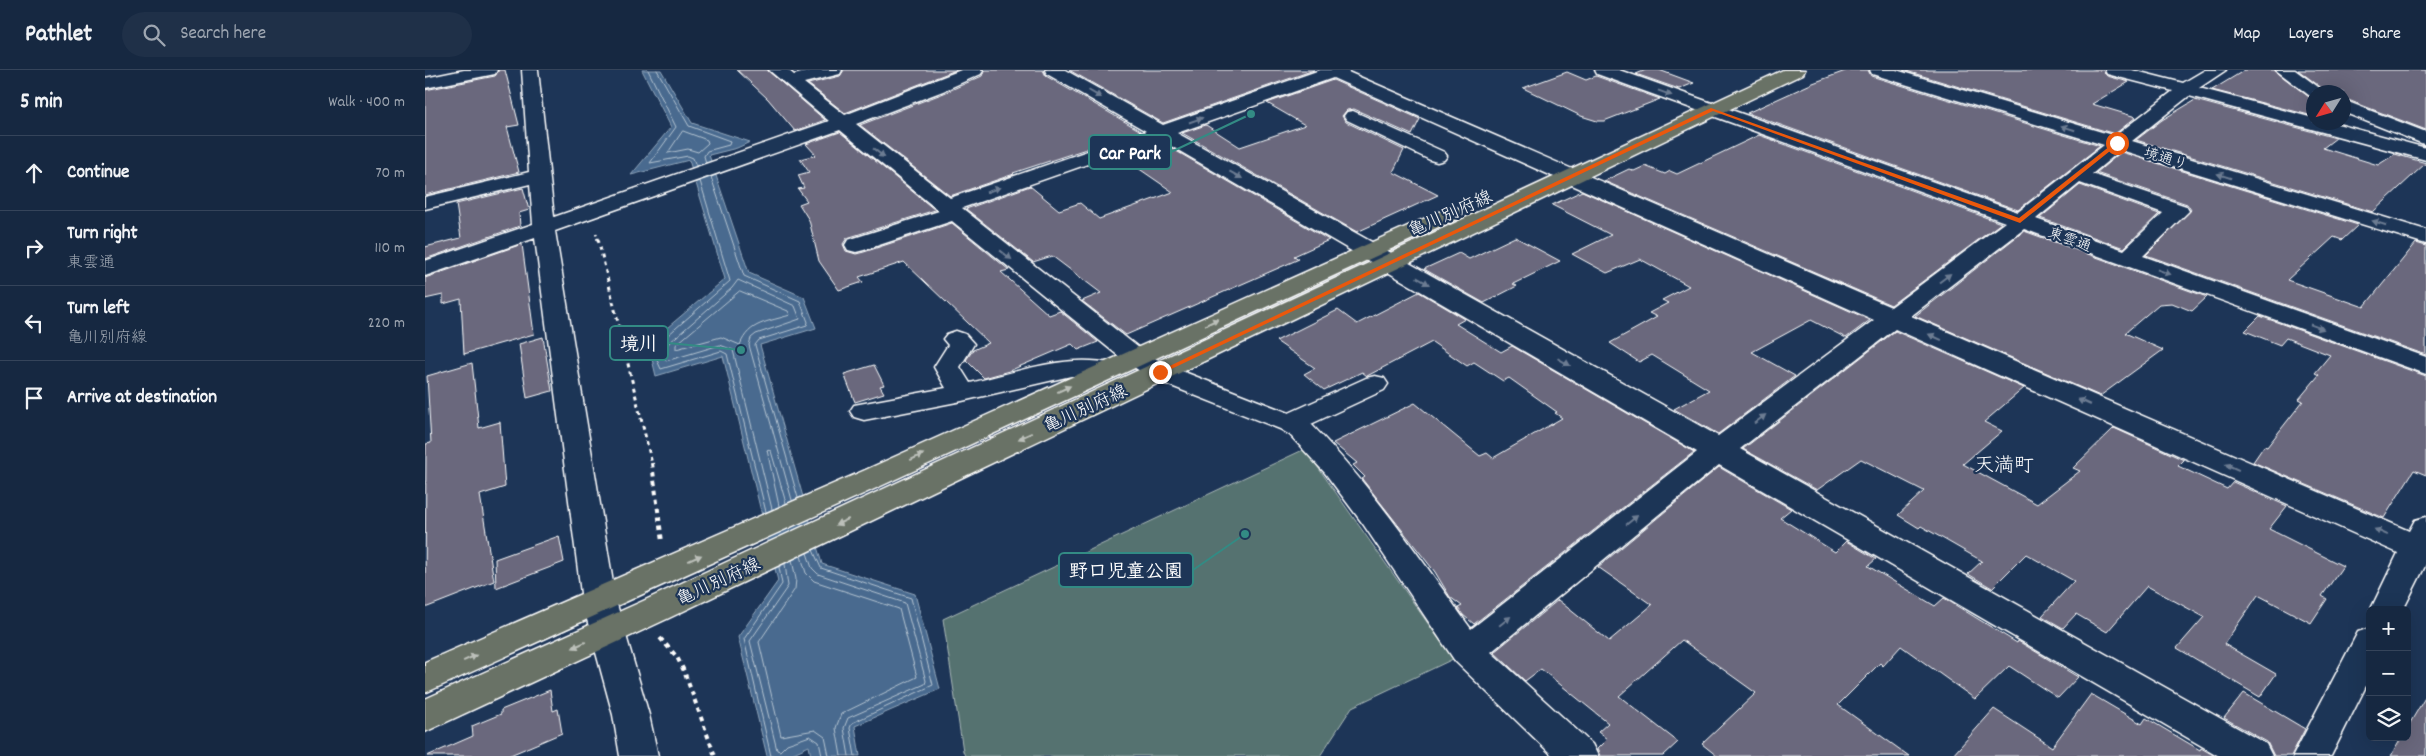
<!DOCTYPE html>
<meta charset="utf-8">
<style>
:root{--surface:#162841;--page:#1f3048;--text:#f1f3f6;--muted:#9ea6b1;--line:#35445a}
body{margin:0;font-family:Dekko,"Klee One",sans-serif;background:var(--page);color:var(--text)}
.controls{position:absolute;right:15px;bottom:15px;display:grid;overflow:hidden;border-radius:8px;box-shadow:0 5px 20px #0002}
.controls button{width:45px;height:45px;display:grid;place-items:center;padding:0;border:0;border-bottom:1px solid var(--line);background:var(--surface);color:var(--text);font:25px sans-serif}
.compass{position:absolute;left:1881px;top:15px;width:45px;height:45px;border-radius:50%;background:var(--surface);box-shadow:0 5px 20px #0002;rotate:233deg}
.stop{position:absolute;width:15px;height:15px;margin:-11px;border:4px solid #ea580c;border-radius:50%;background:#fff}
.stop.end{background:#ea580c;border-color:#fff;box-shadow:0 1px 5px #0008}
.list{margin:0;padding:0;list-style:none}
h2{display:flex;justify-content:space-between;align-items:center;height:65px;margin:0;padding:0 20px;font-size:21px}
h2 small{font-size:16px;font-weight:400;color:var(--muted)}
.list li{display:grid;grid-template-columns:32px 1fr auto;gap:15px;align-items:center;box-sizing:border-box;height:75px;padding:0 20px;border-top:1px solid var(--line)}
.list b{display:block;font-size:19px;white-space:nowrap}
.list p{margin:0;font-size:16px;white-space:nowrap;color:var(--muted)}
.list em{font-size:16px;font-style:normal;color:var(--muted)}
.icon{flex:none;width:28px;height:28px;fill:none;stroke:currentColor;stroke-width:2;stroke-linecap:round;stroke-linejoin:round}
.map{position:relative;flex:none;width:2001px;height:686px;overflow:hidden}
header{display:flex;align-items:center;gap:30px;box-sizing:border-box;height:70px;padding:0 25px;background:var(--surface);border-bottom:1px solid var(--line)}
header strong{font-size:24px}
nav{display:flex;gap:28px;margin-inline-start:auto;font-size:18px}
.search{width:350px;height:45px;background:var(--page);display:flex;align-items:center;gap:12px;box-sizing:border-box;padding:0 18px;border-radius:28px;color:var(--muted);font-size:19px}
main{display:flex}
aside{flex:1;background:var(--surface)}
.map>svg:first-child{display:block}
.green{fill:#55726f;stroke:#aab8b7}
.water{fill:#486b8f;stroke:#91a6bc}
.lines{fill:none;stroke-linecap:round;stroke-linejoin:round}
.shore{stroke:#b6c4d2;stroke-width:1}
.building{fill:#6a687d;stroke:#fff}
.minor-casing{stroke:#fff;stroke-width:3}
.major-casing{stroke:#fff;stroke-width:3}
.path-far2{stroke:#fff;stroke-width:2.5;stroke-dasharray:2.5 2.5;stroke-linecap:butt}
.path-far1{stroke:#fff;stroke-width:3;stroke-dasharray:4 4;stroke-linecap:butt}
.path{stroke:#fff;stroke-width:4;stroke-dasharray:4.5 4.5;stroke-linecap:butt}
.minor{fill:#1d3557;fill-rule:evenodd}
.major{fill:#697266;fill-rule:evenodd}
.oneway{fill:#6c7c92}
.oneway2{fill:#bcc0ba}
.route{fill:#ea580c}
.labels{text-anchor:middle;stroke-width:4.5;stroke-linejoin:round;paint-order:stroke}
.far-street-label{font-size:15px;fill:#fff;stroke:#1d3557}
.street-label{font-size:18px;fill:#fff;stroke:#1d3557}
.quarter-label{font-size:20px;fill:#fff;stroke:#1d3557}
.leader{fill:none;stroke:#338b84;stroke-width:2}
.callout-dot{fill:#338b84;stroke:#1d3557;stroke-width:2}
.callout{fill:#1d3557;stroke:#338b84;stroke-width:2}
.callout-label{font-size:19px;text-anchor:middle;font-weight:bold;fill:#fff}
</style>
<header>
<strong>Pathlet</strong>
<div class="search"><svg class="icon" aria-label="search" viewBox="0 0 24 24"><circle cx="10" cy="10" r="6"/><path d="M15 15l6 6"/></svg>Search here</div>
<nav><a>Map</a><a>Layers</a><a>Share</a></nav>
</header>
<main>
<aside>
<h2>5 min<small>Walk · 400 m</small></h2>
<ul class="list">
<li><svg class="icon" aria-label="ahead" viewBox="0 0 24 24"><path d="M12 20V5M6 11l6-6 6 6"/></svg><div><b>Continue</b></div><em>70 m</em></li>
<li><svg class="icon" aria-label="right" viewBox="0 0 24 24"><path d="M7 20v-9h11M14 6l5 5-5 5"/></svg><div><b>Turn right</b><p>東雲通</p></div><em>110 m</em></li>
<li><svg class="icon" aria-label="left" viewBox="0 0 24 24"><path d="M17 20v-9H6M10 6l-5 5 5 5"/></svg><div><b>Turn left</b><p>亀川別府線</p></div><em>220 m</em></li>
<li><svg class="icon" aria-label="arrive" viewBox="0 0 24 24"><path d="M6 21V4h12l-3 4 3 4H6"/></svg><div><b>Arrive at destination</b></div></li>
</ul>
</aside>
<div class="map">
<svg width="2001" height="686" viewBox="0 0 2001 686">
<rect width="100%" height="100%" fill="#1d3557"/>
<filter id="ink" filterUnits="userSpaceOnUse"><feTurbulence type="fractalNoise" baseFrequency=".02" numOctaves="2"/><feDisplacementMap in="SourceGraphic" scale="10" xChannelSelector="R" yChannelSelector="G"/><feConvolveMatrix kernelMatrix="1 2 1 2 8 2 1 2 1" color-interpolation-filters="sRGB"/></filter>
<g filter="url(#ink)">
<path class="green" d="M880 379 1028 589 927 637 895 686H540L538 681 518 549Z"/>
<path class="water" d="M217 0H236L267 53 325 72 312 78 284 85 324 203 379 227 391 258 335 275 397 494 490 524 515 619 430 656 435 686H386L384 676 362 686H342L313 567 353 511 298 286 231 306 226 285 217 288 211 284 300 209 264 90 206 105 246 57Z"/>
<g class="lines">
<path class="shore" d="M223 0 251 57 225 93 263 86 268 88 271 96
M232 0 264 56 305 71 304 75 282 81 279 86 281 93
M258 61 282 70 283 73 273 82 263 79 243 83Z
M286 107 319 206 375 231 383 252 382 255 334 270 330 275 373 428
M275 111 305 211 227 279 236 299 296 281 302 284 341 442
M315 221 363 241 365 245C343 252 324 252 315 275L296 267 251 279V275Z
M354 436 342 380 346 381 361 433
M347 439 308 280 295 275 241 291 236 280 307 218 313 210 370 236 375 249 331 264 326 268 324 275 367 430
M388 480 396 498 486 528 508 615 427 653 425 658 430 686
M382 483 387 498 393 504 480 533 501 611 500 614 423 648 419 658 424 686
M376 486 381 503 389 511 474 539 492 607 416 644 411 658 416 686
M367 490 371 509 370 519 334 572 356 666 390 660 400 667 404 686
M360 494 363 516 325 571 352 680 355 681 362 674 385 666 394 672 397 686
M346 686 319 569 357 514 354 497"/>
</g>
<path class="building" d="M74 0H80L94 55 82 57 94 102 0 125V20L70 6Z
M312 0H342L400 50 370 61 343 29Z
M419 0H531L420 43 383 14 415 6Z
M560 0H618L621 6 716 61 588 103 589 104 525 126 435 55 519 23 557 6Z
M644 0H889L738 53Z
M1221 0H1234L1269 13 1254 19 1211 4Z
M1423 0H1443L1446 6 1675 76 1593 140 1322 43 1388 13Z
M1478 0H1678L1682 6 1704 12 1667 34 1711 47 1690 64Z
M1820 0H1849L1884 27 1888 29V46L1787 20Z
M1873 0H2001V60L1918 28V22H1902Z
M1142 2 1161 10 1171 6 1235 29 1179 51H1172L1156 46 1098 18Z
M908 10 995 49 987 65 929 39 922 40 917 46 921 52 979 80 968 102 1013 125 932 162 757 63 781 55 815 77 880 55 842 33Z
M1770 30 1911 68 1898 78 1953 95 1970 84 2001 93 1948 142 1711 70 1737 50Z
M415 62 510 140 422 168 418 174 421 181 431 184 439 182 527 153 584 200 576 202 624 245 635 241 673 272 653 280 647 274 584 301 559 308 541 290 548 280 564 273 479 192 434 207 438 212 414 220 394 191 384 150 374 134 382 131 373 119 379 118 373 105 384 102 375 89 391 85 381 74Z
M1334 65 1576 153 1466 235 1179 111 1204 99 1209 101 1220 96 1240 104 1245 101 1252 104Z
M734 71 904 170 869 186 874 189 701 265 657 231 676 223 627 186 608 192 541 139 605 116 634 140 655 133 674 149 748 122 694 85Z
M1696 82 1933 155 1917 170 1909 167 1862 210 1939 237 1991 173 2001 176V285L1721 185 1766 140 1762 134 1671 103Z
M1655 115 1734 144 1699 178 1615 148Z
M98 118 104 140 94 143 95 156 0 189V177L36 168 31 134Z
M1157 121 1445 250 1421 268 1386 250 1327 282 1370 306 1293 364 1249 339 1284 320 1227 285 1214 292 1185 273 1232 247 1224 243 1243 233 1237 230 1264 216 1215 189 1182 203 1147 184 1186 165 1127 135Z
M1599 161 1782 227 1767 241 1747 233 1734 234 1700 263 1738 280 1675 326 1490 246Z
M1090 167 1135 191 1088 214 1092 216 1059 233 999 199 1034 183 1044 189Z
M97 174 109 264 39 284 36 229 18 234V225L0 229V208Z
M994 222 1040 249 1031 254 1076 282 1087 276 1269 382 1049 554 1038 545 1033 538 1037 536 1025 527 1010 502 937 409 940 407 928 395 932 393 908 373 990 333 1055 386 1062 383 1068 388 1137 348 1130 343 1132 342 1084 308 1078 311 1049 292 1042 296 1007 272 942 306 937 302 899 320 879 304 890 298 851 271 913 240 932 254Z
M1835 246 2001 306V405L1989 400 1959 448 1828 392 1839 376 1842 377 1878 331 1874 329 1894 305 1890 303 1905 285 1861 268 1855 275 1820 261Z
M1470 261 1599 318 1559 352 1577 361 1538 394 1612 434 1655 401 1648 398 1689 358 1759 390 1753 396 1802 419 1808 412 1862 436 1844 459 1918 496 1897 526 1902 529 1886 553 1833 525 1799 574 1851 604 1835 627 1752 578 1779 547 1722 516 1682 562 1651 544 1638 558 1617 546 1649 511 1601 484 1567 518 1543 504 1557 491 1496 456 1494 458 1473 445 1499 421 1436 389 1392 420 1318 379Z
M118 267 127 321 102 328 94 274Z
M47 293 54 358 75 352 80 417 55 425 69 511 0 538 1 374 6 373 2 306Z
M449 295 459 315 455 316 459 323 430 332 419 304Z
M1294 397 1366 439 1355 448 1410 482 1421 471 1451 489 1443 496 1510 536 1519 528 1592 573 1593 571 1653 607 1633 628 1584 596 1550 629 1476 576 1458 596 1455 593 1413 635 1484 686H1292L1277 674 1331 623 1257 570 1194 626 1253 672 1238 686H1175L1172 679 1182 669 1173 662 1183 653 1116 599 1100 611 1069 582 1133 530 1184 571 1227 535 1173 497Z
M134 466 139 492 71 518 70 489Z
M125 620 128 641 133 639 137 663 83 686H2L48 666 47 656 76 644V640Z
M1819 623 1880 659 1866 686H1849L1842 672 1799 648Z
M1666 624 1717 654 1721 648 1775 680 1776 678 1790 686H1527L1569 639 1627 677Z
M2001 626V686H1966L1977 667H1982V658Z"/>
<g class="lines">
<defs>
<path id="minor" d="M39 0H72L70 4 0 18V8Z
M97 0H113L129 147 404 51 344 0H363L369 5 389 0H417L415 4 379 13 420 45 536 0H558L556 4 518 21 431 54 525 128 721 61 622 4 620 0H640L738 55 895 0H924L923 2 1466 237 1580 152 1172 4 1170 0H1194L1593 142 1679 75 1447 4 1445 0H1471L1690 66 1748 21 1682 4 1680 0H1707L1758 13 1780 0H1801L1774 18 1888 48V52H1905L2001 78V90L1764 26 1707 71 2001 160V174L1696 80 1667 104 1761 136 1764 141 1718 186 2001 287V304L1599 159 1486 246 1984 461 1990 450 2001 447V494L1978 540 1945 541 1973 483 1470 259 1315 379 1841 674 1847 686H1794L1294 395 1066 582 1167 674 1173 686H1128L1030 591 938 454 900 403 865 365 855 359 726 308 701 292 527 151 439 180 431 182 423 180 420 175 423 170 514 141 415 60 130 161 191 531 224 645 233 686H195L188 645 157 531 110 168 0 206V191L108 154 105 114 0 139V127L104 102ZM908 8 1449 250 1293 366 752 63ZM734 69 1272 382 1046 559C995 488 947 417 886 354L959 320 963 314 959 308 950 306 941 308 864 343 744 296 719 282 537 138ZM1655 113 1738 143 1699 180 1611 149Z
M1851 0H1870L1900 22H1888V27L1885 26Z
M1918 30 2001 62V75L1918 42Z
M928 41 1019 82 1022 86 1019 90 1012 92 1005 90 922 50 919 46 922 42Z
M531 261 540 264 549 274 535 297 545 313C590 303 641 283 688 294L692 300 688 306 679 308 646 306 537 331 439 350 429 347 425 341 429 335 521 318 509 297 523 275 518 269 522 264Z
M1945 558V608L1906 686H1868L1933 562Z"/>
<path id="major" d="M1358 0H1380L1378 4 242 549 0 662V629L218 531Z
M1025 137 1033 138 1036 143 1033 148 458 415 0 623V592L438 401Z"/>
</defs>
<use href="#minor" class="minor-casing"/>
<use href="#major" class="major-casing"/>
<path class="path-far2" d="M171 163 173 171"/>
<path class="path-far1" d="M173 169 227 394"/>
<path class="path" d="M227 393 237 472
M235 568 252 587 259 601 290 686"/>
<use href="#minor" class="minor"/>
<use href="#major" class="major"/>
</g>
<defs><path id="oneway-solid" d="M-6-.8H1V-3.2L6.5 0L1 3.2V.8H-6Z" transform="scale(1.25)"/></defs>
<g class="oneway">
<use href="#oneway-solid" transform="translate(1240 23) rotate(20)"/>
<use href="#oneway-solid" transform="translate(670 24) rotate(30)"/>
<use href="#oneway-solid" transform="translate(771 50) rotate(-19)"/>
<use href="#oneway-solid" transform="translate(1643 58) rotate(-163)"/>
<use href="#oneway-solid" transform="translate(454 83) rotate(38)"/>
<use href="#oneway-solid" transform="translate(811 105) rotate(29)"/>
<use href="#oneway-solid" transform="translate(1799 106) rotate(-163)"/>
<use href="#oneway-solid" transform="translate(568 120) rotate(-19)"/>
<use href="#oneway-solid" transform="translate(1954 153) rotate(-163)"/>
<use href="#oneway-solid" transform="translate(581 185) rotate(38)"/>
<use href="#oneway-solid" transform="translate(1739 202) rotate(20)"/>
<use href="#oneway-solid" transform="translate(1520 208) rotate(-37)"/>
<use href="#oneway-solid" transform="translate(998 211) rotate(30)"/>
<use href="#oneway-solid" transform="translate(1892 257) rotate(20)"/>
<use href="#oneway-solid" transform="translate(1510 267) rotate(-156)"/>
<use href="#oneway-solid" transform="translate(1139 292) rotate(30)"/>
<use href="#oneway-solid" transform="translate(1659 332) rotate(-156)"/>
<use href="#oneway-solid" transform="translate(1335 349) rotate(-37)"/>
<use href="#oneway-solid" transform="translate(1807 397) rotate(-156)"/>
<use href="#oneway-solid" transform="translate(1207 450) rotate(-39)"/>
<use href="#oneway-solid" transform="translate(1956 462) rotate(-156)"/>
<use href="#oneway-solid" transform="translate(1080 551) rotate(-39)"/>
</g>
<g class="oneway2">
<use href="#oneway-solid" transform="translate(787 252) rotate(-25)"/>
<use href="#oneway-solid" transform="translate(639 319) rotate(-25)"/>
<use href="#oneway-solid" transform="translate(600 366) rotate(155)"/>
<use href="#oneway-solid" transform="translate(492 387) rotate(-25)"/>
<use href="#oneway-solid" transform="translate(417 452) rotate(155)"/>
<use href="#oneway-solid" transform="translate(270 488) rotate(-24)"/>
<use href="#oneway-solid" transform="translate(154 575) rotate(155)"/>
<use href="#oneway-solid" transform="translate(45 588) rotate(-24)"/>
</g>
</g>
<path class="route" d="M1286 38 1594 148 1690 72 1695 73 1595 153 1288 41 738 303 732 302Z"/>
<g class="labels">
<g class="far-street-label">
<text transform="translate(1741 88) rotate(17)" y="5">境通り</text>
<text transform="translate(1645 169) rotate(20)" y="5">東雲通</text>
</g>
<g class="street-label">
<text transform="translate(1025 143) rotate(-24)" y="6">亀川別府線</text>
<text transform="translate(660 338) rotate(-25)" y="6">亀川別府線</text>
<text transform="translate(293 511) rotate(-25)" y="6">亀川別府線</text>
</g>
<g class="quarter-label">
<text x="1579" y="401">天満町</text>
</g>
</g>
<path class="leader" d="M826 44L746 82M316 280L243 273M820 464L768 500"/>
<g class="callout-dot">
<circle cx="826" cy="44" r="5"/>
<circle cx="316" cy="280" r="5"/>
<circle cx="820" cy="464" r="5"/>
</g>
<g class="callout">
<rect x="664" y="65" width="82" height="34" rx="5"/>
<rect x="185" y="256" width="58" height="34" rx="5"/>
<rect x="634" y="483" width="134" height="34" rx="5"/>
</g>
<g class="callout-label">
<text x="705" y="89">Car Park</text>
<text x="214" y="280">境川</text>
<text x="701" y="507">野口児童公園</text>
</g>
</svg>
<div class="controls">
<button>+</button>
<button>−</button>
<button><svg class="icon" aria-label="layers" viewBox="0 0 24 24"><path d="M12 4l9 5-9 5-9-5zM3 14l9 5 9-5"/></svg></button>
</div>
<svg class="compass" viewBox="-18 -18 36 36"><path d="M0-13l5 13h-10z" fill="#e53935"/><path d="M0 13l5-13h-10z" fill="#9ea6b1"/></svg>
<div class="stop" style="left:1692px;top:73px"></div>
<div class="stop end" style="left:735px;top:302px"></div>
</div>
</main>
